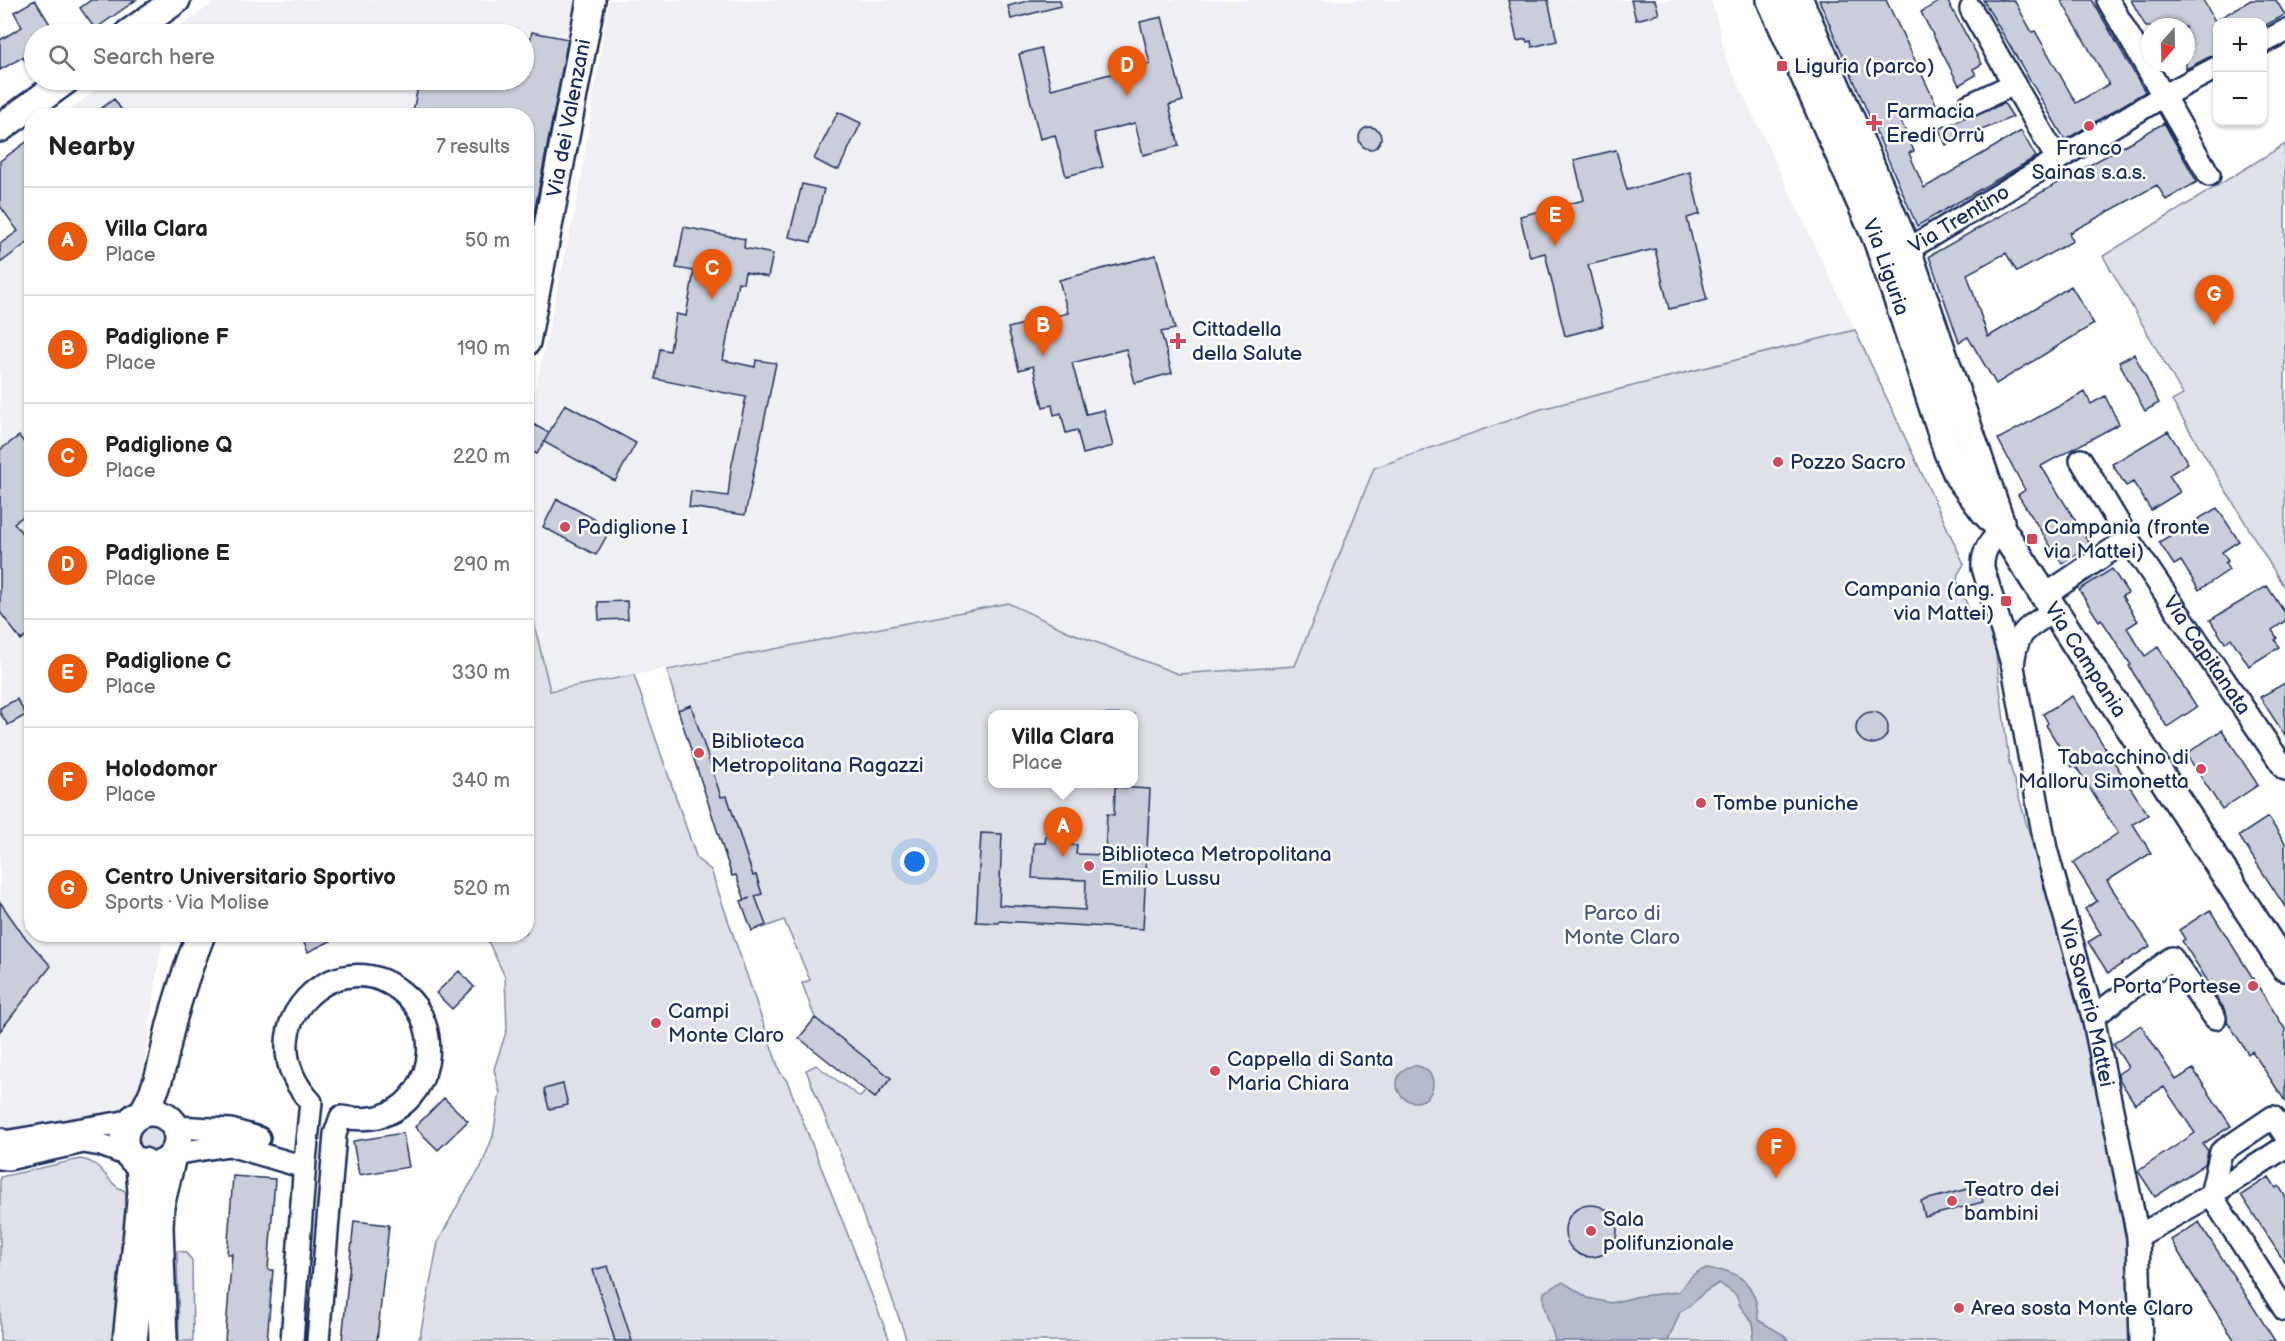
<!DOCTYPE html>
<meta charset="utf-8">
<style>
:root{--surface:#fff;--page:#f6f6f6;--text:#202124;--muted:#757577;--line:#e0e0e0;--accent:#ea580c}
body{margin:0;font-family:"Balsamiq Sans",sans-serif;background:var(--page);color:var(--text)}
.controls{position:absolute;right:18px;top:18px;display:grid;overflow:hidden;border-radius:12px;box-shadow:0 2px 4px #0004}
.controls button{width:54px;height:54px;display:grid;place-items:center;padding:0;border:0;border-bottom:2px solid var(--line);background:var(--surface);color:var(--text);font:30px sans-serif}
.compass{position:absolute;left:2141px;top:18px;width:54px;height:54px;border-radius:50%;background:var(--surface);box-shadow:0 2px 4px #0004;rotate:200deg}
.you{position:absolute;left:915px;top:862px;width:21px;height:21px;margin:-15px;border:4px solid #fff;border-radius:50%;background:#1a73e8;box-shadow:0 0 0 9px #1a73e833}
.badge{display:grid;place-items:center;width:39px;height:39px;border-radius:50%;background:var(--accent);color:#fff;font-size:20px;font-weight:700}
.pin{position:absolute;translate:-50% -50px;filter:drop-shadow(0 2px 3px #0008)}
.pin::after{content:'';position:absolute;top:32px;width:21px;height:18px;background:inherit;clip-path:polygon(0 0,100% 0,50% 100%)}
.popup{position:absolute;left:988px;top:710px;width:150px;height:78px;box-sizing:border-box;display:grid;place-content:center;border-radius:12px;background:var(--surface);filter:drop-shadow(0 2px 4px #0005);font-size:20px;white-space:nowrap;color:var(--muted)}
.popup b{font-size:22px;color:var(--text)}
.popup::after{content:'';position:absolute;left:50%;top:100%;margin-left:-12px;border:12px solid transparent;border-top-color:var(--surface)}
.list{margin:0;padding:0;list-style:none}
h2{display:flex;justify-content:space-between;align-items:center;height:78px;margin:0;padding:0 24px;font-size:26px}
h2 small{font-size:20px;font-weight:400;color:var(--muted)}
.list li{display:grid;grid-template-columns:39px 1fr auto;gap:18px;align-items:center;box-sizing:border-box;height:108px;padding:0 24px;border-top:2px solid var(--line)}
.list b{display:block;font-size:22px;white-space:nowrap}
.list p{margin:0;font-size:20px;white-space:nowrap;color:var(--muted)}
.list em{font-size:20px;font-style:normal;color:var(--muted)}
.icon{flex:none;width:33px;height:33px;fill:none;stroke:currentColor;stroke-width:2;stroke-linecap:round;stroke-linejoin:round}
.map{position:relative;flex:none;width:2285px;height:1341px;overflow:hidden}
.search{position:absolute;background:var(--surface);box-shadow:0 2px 4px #0004;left:24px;top:24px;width:510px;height:66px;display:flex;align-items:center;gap:15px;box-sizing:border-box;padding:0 21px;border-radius:33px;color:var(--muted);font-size:22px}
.panel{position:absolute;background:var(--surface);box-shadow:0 2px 4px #0004;left:24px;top:108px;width:510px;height:834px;border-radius:24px}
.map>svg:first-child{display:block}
.built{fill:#eff0f4}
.green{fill:#dee1e7;stroke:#7c88a2;stroke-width:1.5;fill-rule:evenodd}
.water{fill:#b5bbca;stroke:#77839f;stroke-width:1.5}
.building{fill:#caceda;stroke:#1b2f5e;stroke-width:1.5}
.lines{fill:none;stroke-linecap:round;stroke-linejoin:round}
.minor-casing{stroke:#1b2f5e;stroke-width:26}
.tertiary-casing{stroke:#1b2f5e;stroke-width:32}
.trunk-casing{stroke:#1b2f5e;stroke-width:38}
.minor{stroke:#fff;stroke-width:21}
.tertiary{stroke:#fff;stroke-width:27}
.trunk{stroke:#fff;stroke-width:33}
.poi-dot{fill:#d1495b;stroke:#fff;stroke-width:2}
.labels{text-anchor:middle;stroke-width:5;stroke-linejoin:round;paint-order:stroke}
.poi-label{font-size:21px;fill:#1b2f5e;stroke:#fff;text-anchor:start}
.street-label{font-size:21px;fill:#1b2f5e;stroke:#fff}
.park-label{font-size:21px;fill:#4c5c80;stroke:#fff}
</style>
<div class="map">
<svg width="2285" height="1341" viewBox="0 0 2285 1341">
<rect width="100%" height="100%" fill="#fff"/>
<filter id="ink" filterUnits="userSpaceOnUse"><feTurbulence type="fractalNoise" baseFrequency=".0167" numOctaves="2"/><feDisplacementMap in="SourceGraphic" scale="12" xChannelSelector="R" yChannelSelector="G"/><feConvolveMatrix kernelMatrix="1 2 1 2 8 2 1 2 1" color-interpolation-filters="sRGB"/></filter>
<g filter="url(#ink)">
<path class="built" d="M217 0H575L569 40 527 253 526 116H61L110 80H524V34H170Z
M609 0H1712L1727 60 1855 330 1541 409 1374 468 1295 666 1178 675 1067 631 1008 603 550 691 527 593V426L578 196Z
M31 240 32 934 163 935 141 1086 103 1157 88 1151 4 1166 0 1172V263Z"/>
<path class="green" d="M2285 144V589L2172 401 2183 395 2103 256Z
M1855 330 1964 564 1958 574 1957 580 1971 614 1988 618 1993 630 2009 762 2083 1022 2130 1261 2131 1341H907L851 1181 806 1070 816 1065 860 1097 866 1091 875 1098 891 1078 815 1018 802 983 810 980 784 920 763 928 755 896 762 894 756 875 753 876 727 796 721 797 691 706 678 710 667 670 1008 603 1067 631 1178 674 1295 666 1374 468 1541 409ZM992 714H1134V784H992Z
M527 593 550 691 634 675 697 859 711 870 780 1072 787 1081 890 1341H419L438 1242 462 1197 481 1167 493 1136 500 1093 494 1069 507 1029 505 977 488 941 479 935 526 934Z
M154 1114C165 1117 182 1134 174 1147 170 1153 161 1158 156 1163L127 1145 128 1130Z
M80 1159C105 1162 104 1183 125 1191L128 1204 120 1341H0V1177Z
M177 1251 185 1252 192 1260 193 1341H179Z"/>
<path class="water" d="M1397 1084a18 18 0 1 1 36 0a18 18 0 1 1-36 0Z
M1707 1269C1714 1271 1720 1270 1726 1271 1750 1278 1758 1297 1758 1320L1782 1334 1789 1341H1750L1752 1339 1754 1329 1753 1323 1740 1306 1736 1295 1719 1283 1703 1293 1690 1306 1680 1312 1668 1341H1555C1551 1321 1541 1311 1544 1292L1563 1282 1588 1298 1611 1303 1640 1296 1678 1292C1687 1282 1693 1270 1707 1269Z"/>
<path class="building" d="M35 0 56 34H34V55L25 61 23 57 0 70V40L22 27 14 12Z
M91 0H136L95 29 80 8Z
M1031 0H1060L1061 6 1011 19 1008 6Z
M1508 0H1548L1557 41 1532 47 1531 41 1527 42 1526 39 1517 41Z
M1631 0H1655L1659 14 1636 20Z
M1819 0H1886L1937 106 1901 121 1914 151 1909 153 1924 188 2021 131 2036 157 1917 226Z
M1942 0H1947L1982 64 1973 69 1976 75 1959 85 1921 12Z
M1983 0H2014L2032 32 2035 31 2076 103 2109 84 2061 0H2092L2145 92 2065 140Z
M2131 0H2203L2215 21 2251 0H2276L2285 15 2262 27V22H2216L2217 26V53L2186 69V27H2146Z
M1162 17 1183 101 1169 105 1179 146 1143 155 1135 123 1094 133 1103 167 1066 176 1055 135 1040 139 1019 54 1041 48 1051 89 1150 64 1140 22Z
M532 32 568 39 533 219 526 218V116H412L419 82 450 88 452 80H524V54L527 55Z
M114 99 126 116H91Z
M2004 103 2013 117 1946 145 1939 129 1966 117H1974Z
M838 112 861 123 839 169H833L814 159Z
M2164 123 2197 182 2166 200 2157 185 2069 233 2073 241 2017 272 2006 253 1967 274 1988 337 2071 286 2094 324 1996 384 1968 337 1959 342 1929 256Z
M1359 138a11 11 0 1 1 22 0a11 11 0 1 1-22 0Z
M32 138V250L27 243 0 263V244L18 231 0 206V161Z
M1616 150 1627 190 1690 172 1700 214 1687 218 1707 300 1669 309 1655 249 1588 265 1603 326 1565 336 1545 253 1530 257 1520 216 1584 200 1574 160Z
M802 184 824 189 811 242 789 237Z
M684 227 745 239 744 248 773 254 768 277 745 272 743 283 738 282 723 360 755 367 756 360 776 363 745 515 689 507 691 491 728 496 731 469 746 397 655 379 660 349 670 351 676 314 686 316 694 271 676 268Z
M1156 255 1175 329 1161 332 1172 373 1135 383 1126 349 1072 363 1086 414 1104 410 1113 446 1083 454 1077 430 1066 433 1061 413 1054 415 1052 405 1043 407 1033 366 1019 370 1008 328 1068 313 1059 280Z
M2134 354 2159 403 2145 411 2119 362Z
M2085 392 2091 404 2105 396 2119 424 2041 466 2091 545 2062 564 2018 495 2025 490 1998 439Z
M565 404 636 443 615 481 544 442Z
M531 423 549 433 537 454 526 449V432Z
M2168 431 2188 463 2169 475 2180 492 2151 510 2133 482 2126 486 2112 464Z
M19 436 32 453V510L14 523 32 546V632L21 640 0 612V450Z
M557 499 611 528 596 555 543 527Z
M2217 508 2239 541 2222 552 2228 561 2225 563 2229 570 2199 590 2181 561 2174 565 2159 542Z
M2112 569 2128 593 2122 596 2138 621 2127 628 2145 656 2158 647 2197 707 2167 727 2129 666 2131 665 2101 619 2099 621 2079 590Z
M2267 586 2285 613V621L2272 630 2277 638 2275 640 2279 647 2249 666 2231 638 2225 643 2210 620Z
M627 601 628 619 599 620 598 602Z
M2285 683V736L2260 697Z
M2072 696 2148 815 2133 824 2151 853 2107 881 2150 946 2108 973 2088 942 2101 934 2085 909 2097 901 2073 863 2118 833 2075 765 2072 767 2046 725 2048 723 2043 714Z
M17 699 26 715 8 725 0 713V708Z
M691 705 721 797 727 796 753 876 756 875 762 894 755 896 766 925 752 931 741 901 750 898 745 900 736 875 732 876 678 710Z
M1856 728a16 16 0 1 1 32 0a16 16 0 1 1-32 0Z
M2222 730 2258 785 2222 809 2186 754Z
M1115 787 1150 789 1143 929 999 921V923L976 922 981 833 1002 834 999 905 1085 910 1086 880 1032 878 1034 843H1045L1046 835 1066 836 1065 845H1077L1076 854 1105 855 1107 814 1114 815Z
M2268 817 2285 843V907L2239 836Z
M0 902 23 935 51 966 0 1031Z
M2210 910 2285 1029V1101L2252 1051 2248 1054 2227 1021 2226 1011 2212 992 2214 991 2182 941 2185 939 2179 930Z
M300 934H345L308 952Z
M459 971 474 987 452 1009 436 993Z
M815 1018 891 1078 875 1098 799 1038Z
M2141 1025 2176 1080 2193 1069 2231 1126 2203 1144 2208 1151 2205 1164 2155 1197 2138 1171 2195 1133 2164 1087 2135 1104 2119 1079 2118 1074 2128 1067 2113 1044Z
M563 1084 568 1105 549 1109 544 1089Z
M444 1098 468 1121 438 1150 415 1127Z
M403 1133 409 1167 359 1175 353 1141Z
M233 1176 275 1179 268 1270H273L267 1341H225L232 1254H227Z
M2269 1177 2276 1188 2279 1186 2285 1196V1263L2241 1195Z
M1979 1186 1983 1202 1925 1217 1921 1201Z
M1565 1231a26 26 0 1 1 52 0a26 26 0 1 1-52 0Z
M354 1221 389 1225 377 1341H342Z
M2199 1222 2275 1341H2235L2191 1273 2171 1240Z
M608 1266 632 1341H615L593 1270Z"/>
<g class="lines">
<defs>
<g id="minor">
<path d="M2108 0 2209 175"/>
<path d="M1971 9 2057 159"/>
<path d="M2262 43 2285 31"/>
<path d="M1969 105 2014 84"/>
<path id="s1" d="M1894 253 1907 250 2163 96 2218 67"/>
<path d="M2081 460 2128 539"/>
<path id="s2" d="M2002 530C1990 541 1982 551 1983 568L2013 667 2046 849 2093 1017 2138 1236 2141 1341"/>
<path id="s3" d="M2044 596 2128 539 2285 769"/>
<path d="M2013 666C2016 631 2026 629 2053 611"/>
<path d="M2093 1017 2172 958 2215 1018"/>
<path d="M175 1127 231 1130 259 1138"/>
<path d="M0 1139 4 1142 130 1121"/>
<path d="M173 1154 229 1145 304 1167"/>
<path d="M0 1158 8 1159 83 1142 101 1145 130 1156"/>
<path d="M2211 1195 2285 1310"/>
<path d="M2211 1195 2221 1152 2273 1117 2285 1135"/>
<path d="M2138 1236 2211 1195 2285 1147"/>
<path d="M292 1341 305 1161 311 1102C242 1028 336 937 403 993 446 1027 433 1103 378 1117 365 1120 354 1119 341 1117L335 1134 318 1341"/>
</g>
<g id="tertiary">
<path id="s4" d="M1771 0 1877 239 1902 311 1948 452 1959 477 1985 512 2002 530 2285 967"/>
<path d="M1799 0 1907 250 2000 521"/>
<path d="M128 34 176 0"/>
<path d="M0 128 66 80"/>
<path id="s5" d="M526 342 591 0"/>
<circle cx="151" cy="1139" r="27"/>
<path d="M143 1113C160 1084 162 1065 169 1033 177 999 188 967 201 934"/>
<path d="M163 1341 159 1227 160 1206 172 1156"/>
</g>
<path id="trunk" d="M130 1341 145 1192 143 1165"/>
</defs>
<use href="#minor" class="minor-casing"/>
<use href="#tertiary" class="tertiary-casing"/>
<use href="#trunk" class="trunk-casing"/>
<use href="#minor" class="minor"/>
<use href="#tertiary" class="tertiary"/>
<use href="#trunk" class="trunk"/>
</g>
</g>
<g class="poi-dot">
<rect x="1776" y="60" width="12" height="12" rx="3"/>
<path d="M1871 114h6v6h6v6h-6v6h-6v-6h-6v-6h6z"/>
<circle cx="2089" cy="126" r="6"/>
<path d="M1175 332h6v6h6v6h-6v6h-6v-6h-6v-6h6z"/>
<circle cx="1778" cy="462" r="6"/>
<circle cx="565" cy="527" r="6"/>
<rect x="2026" y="533" width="12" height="12" rx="3"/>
<rect x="2000" y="595" width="12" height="12" rx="3"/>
<circle cx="699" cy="753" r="6"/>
<circle cx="2201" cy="769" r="6"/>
<circle cx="1701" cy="803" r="6"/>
<circle cx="1089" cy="866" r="6"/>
<circle cx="2253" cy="986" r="6"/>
<circle cx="656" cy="1023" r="6"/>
<circle cx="1215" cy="1071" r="6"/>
<circle cx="1952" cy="1201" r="6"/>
<circle cx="1591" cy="1231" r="6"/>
<circle cx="1959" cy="1308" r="6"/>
</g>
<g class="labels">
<g class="poi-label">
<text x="1794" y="73">Liguria (parco)</text>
<text x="1886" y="118">Farmacia<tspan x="1886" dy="24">Eredi Orrù</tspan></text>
<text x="2089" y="155" text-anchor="middle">Franco<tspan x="2089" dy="24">Sainas s.a.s.</tspan></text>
<text x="1192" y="336">Cittadella<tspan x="1192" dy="24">della Salute</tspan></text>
<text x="1790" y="469">Pozzo Sacro</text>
<text x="577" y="534">Padiglione I</text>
<text x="2044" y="534">Campania (fronte<tspan x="2044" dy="24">via Mattei)</tspan></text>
<text x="1994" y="596" text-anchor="end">Campania (ang.<tspan x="1994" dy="24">via Mattei)</tspan></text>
<text x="711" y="748">Biblioteca<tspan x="711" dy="24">Metropolitana Ragazzi</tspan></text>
<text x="2189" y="764" text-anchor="end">Tabacchino di<tspan x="2189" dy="24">Malloru Simonetta</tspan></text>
<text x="1713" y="810">Tombe puniche</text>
<text x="1101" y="861">Biblioteca Metropolitana<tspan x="1101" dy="24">Emilio Lussu</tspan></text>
<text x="2241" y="993" text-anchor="end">Porta Portese</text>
<text x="668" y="1018">Campi<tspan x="668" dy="24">Monte Claro</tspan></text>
<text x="1227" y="1066">Cappella di Santa<tspan x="1227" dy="24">Maria Chiara</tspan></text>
<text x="1964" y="1196">Teatro dei<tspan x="1964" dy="24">bambini</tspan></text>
<text x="1603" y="1226">Sala<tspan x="1603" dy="24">polifunzionale</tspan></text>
<text x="1971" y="1315">Area sosta Monte Claro</text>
</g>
<g class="street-label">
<text dy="7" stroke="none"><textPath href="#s5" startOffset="228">Via dei Valenzani</textPath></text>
<text dy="7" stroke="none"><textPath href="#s1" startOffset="74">Via Trentino</textPath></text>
<text dy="7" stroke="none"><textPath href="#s4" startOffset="291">Via Liguria</textPath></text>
<text dy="7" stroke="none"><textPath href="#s3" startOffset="242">Via Capitanata</textPath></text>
<text dy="7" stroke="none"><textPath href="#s4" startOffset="736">Via Campania</textPath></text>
<text dy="7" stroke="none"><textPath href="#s2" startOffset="492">Via Saverio Mattei</textPath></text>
</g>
<g class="park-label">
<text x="1622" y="920">Parco di<tspan x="1622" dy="24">Monte Claro</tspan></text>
</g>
</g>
</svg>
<div class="controls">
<button>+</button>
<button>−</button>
</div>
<svg class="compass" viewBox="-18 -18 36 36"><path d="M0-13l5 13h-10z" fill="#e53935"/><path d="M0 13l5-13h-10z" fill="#757577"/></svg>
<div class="you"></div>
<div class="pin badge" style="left:1063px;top:857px">A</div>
<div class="popup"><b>Villa Clara</b>Place</div>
<div class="pin badge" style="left:1043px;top:356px">B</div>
<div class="pin badge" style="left:712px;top:299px">C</div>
<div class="pin badge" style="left:1127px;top:96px">D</div>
<div class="pin badge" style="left:1555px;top:246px">E</div>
<div class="pin badge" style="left:1776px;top:1178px">F</div>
<div class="pin badge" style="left:2214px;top:325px">G</div>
<div class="search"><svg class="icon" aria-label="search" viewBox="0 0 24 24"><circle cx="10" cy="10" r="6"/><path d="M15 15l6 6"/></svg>Search here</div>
<section class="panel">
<h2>Nearby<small>7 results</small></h2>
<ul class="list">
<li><span class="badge">A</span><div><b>Villa Clara</b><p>Place</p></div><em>50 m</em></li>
<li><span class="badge">B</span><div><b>Padiglione F</b><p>Place</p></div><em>190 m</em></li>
<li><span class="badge">C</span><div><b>Padiglione Q</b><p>Place</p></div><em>220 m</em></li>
<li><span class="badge">D</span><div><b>Padiglione E</b><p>Place</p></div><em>290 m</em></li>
<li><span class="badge">E</span><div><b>Padiglione C</b><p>Place</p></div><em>330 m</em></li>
<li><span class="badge">F</span><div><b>Holodomor</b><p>Place</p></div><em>340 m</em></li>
<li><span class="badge">G</span><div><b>Centro Universitario Sportivo</b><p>Sports · Via Molise</p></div><em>520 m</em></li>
</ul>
</section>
</div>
